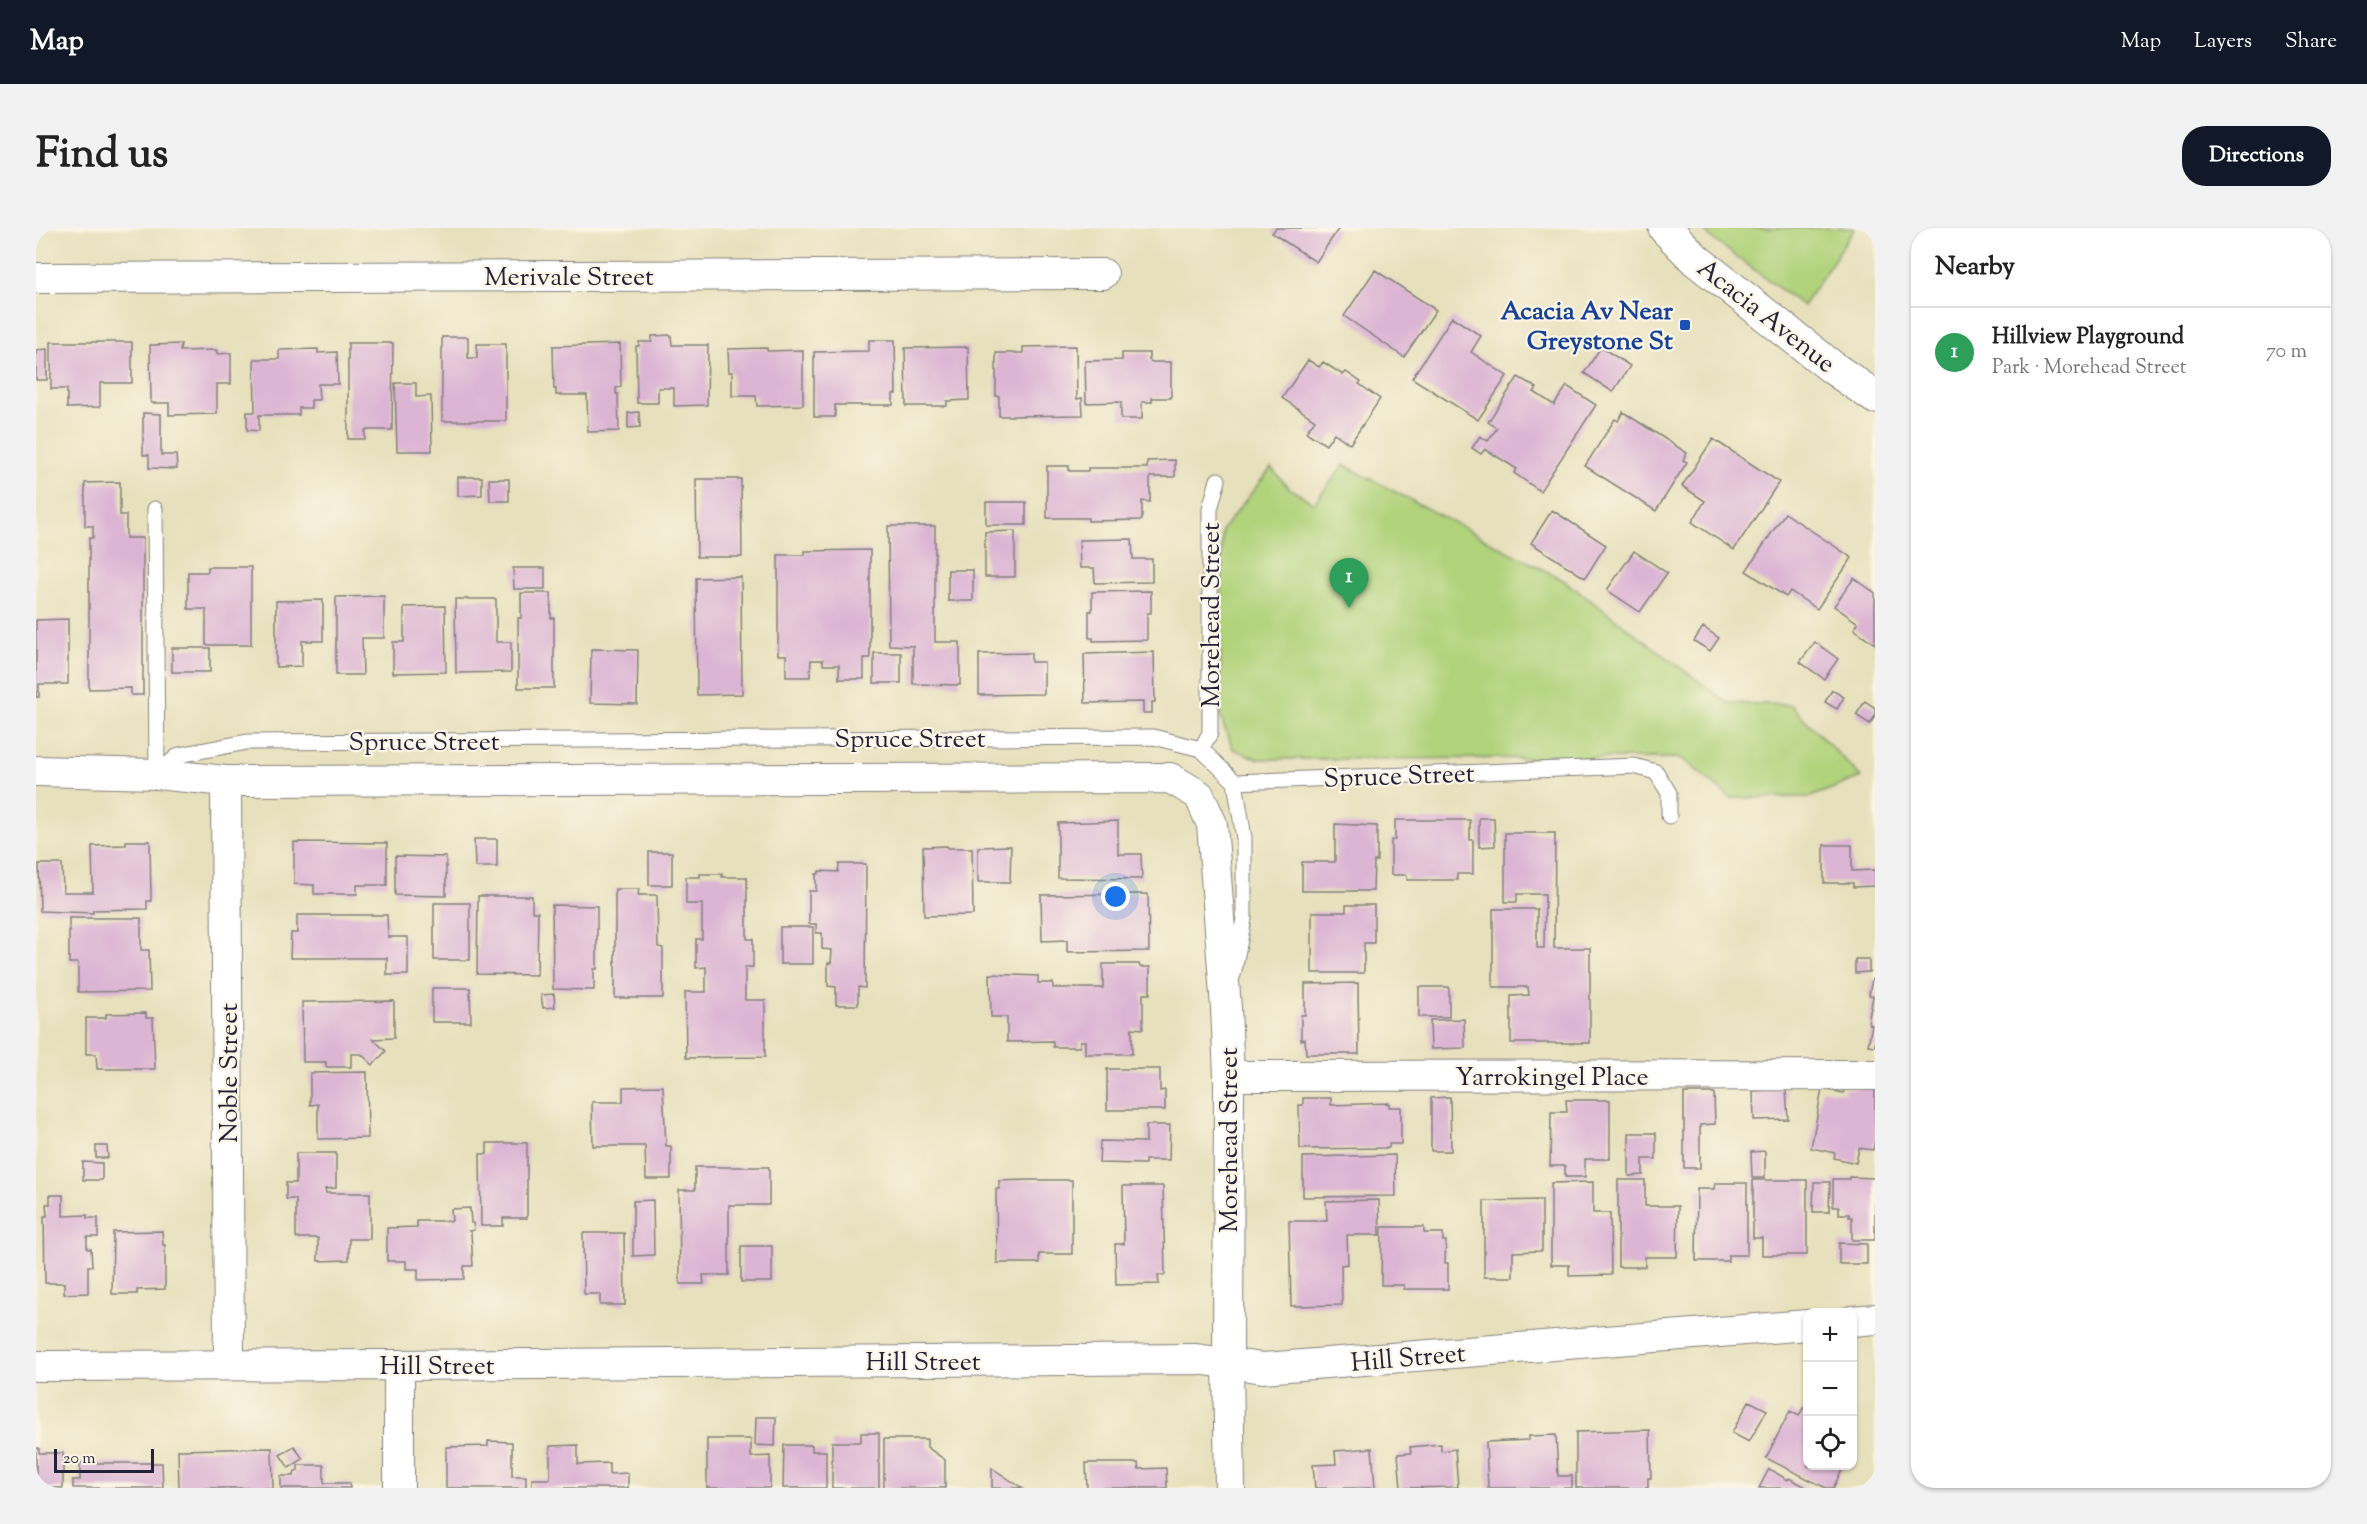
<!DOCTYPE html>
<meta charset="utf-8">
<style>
:root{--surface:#fff;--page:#f2f2f2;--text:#222;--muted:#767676;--line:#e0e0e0;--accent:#111827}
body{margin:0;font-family:"Sorts Mill Goudy",serif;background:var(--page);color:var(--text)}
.controls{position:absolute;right:18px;bottom:18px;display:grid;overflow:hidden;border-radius:12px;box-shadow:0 2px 4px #0004}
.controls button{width:54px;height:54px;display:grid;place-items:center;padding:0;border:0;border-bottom:2px solid var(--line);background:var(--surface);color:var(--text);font:30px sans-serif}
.scale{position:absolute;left:18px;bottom:15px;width:100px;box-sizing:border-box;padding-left:6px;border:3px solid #22223b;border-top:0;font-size:16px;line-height:21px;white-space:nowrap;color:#22223b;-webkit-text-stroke:4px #fcf5e5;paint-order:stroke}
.you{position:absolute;left:1080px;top:669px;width:21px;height:21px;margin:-15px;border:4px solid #fff;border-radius:50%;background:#1a73e8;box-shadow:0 0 0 9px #1a73e833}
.badge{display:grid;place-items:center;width:39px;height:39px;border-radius:50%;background:var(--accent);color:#fff;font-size:20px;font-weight:700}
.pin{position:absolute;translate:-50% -50px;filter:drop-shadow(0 2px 3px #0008)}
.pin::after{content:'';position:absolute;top:32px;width:21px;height:18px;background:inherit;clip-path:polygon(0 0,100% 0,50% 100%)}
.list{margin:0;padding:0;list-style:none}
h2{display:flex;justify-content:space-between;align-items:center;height:78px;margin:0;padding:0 24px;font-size:26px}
h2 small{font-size:20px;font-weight:400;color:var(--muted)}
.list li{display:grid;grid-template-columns:39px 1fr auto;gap:18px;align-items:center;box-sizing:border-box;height:90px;padding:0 24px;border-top:2px solid var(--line)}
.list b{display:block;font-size:22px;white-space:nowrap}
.list p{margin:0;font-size:20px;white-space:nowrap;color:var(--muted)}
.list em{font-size:20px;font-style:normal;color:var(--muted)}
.icon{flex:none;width:33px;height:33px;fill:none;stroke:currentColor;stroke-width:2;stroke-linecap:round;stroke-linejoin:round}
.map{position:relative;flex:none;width:1839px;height:1260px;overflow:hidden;border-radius:24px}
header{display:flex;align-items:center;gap:36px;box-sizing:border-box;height:84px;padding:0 30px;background:var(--accent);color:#fff}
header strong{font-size:28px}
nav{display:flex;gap:33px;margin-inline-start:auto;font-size:21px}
.intro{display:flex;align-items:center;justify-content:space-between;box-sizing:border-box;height:144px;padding:0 36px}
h1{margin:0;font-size:42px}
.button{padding:15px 27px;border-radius:24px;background:var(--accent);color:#fff;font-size:21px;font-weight:700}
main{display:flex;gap:36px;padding:0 36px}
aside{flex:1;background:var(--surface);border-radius:24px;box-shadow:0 2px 4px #0004}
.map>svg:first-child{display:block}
.green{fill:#b1d37b;stroke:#6a7a5b;stroke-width:1.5}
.building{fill:#dcb5d4}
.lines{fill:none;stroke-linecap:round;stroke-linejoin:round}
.service-casing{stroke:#84817c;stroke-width:17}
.minor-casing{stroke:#84817c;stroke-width:32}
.tertiary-casing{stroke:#84817c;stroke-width:35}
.service{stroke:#fff;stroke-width:15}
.minor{stroke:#fff;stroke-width:30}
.tertiary{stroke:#fff;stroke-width:33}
.transit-dot{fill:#1a4fb4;stroke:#fcf5e5;stroke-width:2}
.labels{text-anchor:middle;stroke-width:4.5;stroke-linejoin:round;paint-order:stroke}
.street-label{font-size:26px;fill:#22223b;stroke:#fcf5e5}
.transit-label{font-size:26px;font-weight:bold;fill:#164399;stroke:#fcf5e5;text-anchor:end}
</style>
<header>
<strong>Map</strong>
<nav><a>Map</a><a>Layers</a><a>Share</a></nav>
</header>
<div class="intro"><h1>Find us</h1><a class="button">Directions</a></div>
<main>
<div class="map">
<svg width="1839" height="1260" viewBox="0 0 1839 1260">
<rect width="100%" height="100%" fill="#fcf5e5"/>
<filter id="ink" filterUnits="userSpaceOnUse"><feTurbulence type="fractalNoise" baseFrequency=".0167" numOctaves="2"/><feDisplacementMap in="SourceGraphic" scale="12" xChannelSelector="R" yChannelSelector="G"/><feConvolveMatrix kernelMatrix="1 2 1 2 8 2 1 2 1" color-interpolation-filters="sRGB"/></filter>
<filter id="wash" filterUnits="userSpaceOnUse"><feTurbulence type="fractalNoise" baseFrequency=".008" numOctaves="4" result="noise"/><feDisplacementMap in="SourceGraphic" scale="24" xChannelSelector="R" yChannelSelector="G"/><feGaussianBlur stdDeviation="1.35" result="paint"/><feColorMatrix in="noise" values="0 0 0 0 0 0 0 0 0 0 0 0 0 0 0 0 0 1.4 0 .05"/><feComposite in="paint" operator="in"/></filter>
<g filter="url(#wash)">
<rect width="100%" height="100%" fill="#e7e0bc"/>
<path class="green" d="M1666 0H1819L1767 78 1674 9Z
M1308 237 1527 352 1692 475 1755 477 1825 549 1775 569 1695 570 1645 530 1222 531 1197 521 1184 488 1186 302 1235 240 1254 261 1278 275Z"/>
<g id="blocks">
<path class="building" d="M1240 0H1303L1280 34 1236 5Z
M1339 42 1400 82 1368 129 1308 88Z
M1416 89 1445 108 1435 124 1471 148 1442 192 1376 150Z
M635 107 636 117H672L671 177 638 178V160H622V175H601L600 118H603V114H616V108Z
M406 109H432V130H441V116H470V193H406Z
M833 112H859L860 166H857V177H799V189H778V124L833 123Z
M15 114H96V155H64V179L31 180V161H15Z
M312 115H357L356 202H329V211H312Z
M145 116 144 123 181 122V126L195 125V156H181V186L133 187V175H115L114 117Z
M584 116 585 159 580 160V166H582L583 203 552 204 551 167H520V161H518L517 118Z
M1040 118 1041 171 1046 170 1047 187 963 188V168H960V125H987V119Z
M932 119 933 172 911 173V178H870L869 120Z
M1565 119 1594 138 1577 164 1548 145Z
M731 120V123L767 122V177L721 178 720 168H696V144H693L692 121Z
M11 121V152H0V122Z
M282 121V125L301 124 302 156H282L283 172H275V180H263V187H223V203L211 202V184H219L218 131H243V122Z
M1086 125H1113V132L1116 134H1135V170H1116V174H1106V191H1085V174L1050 175 1049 133 1086 132Z
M1272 132 1283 139 1287 134 1307 147 1310 144 1325 154 1323 156 1344 171 1314 216 1298 205 1290 217 1270 204 1279 192 1246 170Z
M1482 149 1501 160 1498 164 1518 177 1531 158 1560 177 1504 263 1478 245 1481 241 1449 221 1445 226 1436 220 1444 208 1452 213 1461 200 1452 194Z
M359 155H380V169L395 168 396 223H361Z
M603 184 604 199 592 200V185Z
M1587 184 1651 225 1647 232 1651 234 1620 283 1549 238 1579 191 1582 193Z
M107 185 125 186V227H140L141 241 113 240V227H107Z
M1677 211 1743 254 1698 322 1656 294 1669 273 1646 258Z
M1139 232V249H1114V274L1106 273V292L1052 293V290H1011V238H1033V243H1052V240H1111V233Z
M422 249H446V267L422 268Z
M453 251H473V273H454Z
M660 251H705L706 329H661Z
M84 254V287H90V310H107V467H95V460L53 461V310H57V298H49V255Z
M950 274H990V297H950Z
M1516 282 1570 317 1549 350 1495 315Z
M1749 285 1816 330 1781 381 1754 363 1750 369 1710 343Z
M852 298H899V414H924V457L877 456V418L853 417Z
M979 303V349H949V304Z
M1096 311 1097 331H1116V354L1059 355 1058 340H1044L1043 312Z
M834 322V430H828V451H803V437H787V432H775L774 449H750V427H742V327H769V323Z
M1598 323 1631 345 1604 384 1571 362Z
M172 339H215V417H170V381H152V344H172Z
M477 340H509V361H478Z
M912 342H937V373H912Z
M705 349 706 466 661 467 660 350Z
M1818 350 1839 365V416L1818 401 1822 395 1798 378Z
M1115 363V385H1111V412L1057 413V410H1053V383H1056V364Z
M485 365H515V390H518V460H482V390H485Z
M348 368V410H326L327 447H300V369Z
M419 371H460V414H475V444L420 445Z
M287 372V413H266V438L240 439V373Z
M409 378 410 444 357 445V414H368V379Z
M32 391V456H3V469H0V392Z
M1667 399 1683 410 1674 423 1658 413Z
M1779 414 1802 431 1788 451 1764 434Z
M136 420H174V444H136Z
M555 421 602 422 601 476 554 475Z
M1118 424 1119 474H1116V485H1107V474L1049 475 1048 426Z
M838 425H865V455H838Z
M995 425V434H1008V466L943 467V426Z
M1796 462 1808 469 1801 481 1789 474Z
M1829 473 1839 480V488L1834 496 1820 487Z
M1443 590H1458L1459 618 1443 619Z
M1359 592H1434V612H1437V646H1421V652H1371V647H1355V612H1359Z
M1082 593V626H1105L1106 651 1022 650V595Z
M1299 596 1341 598V633H1338L1337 663H1266V634H1299Z
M1469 605H1519L1518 720H1554V815H1475V768L1493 767 1492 759H1457V681H1501V720H1508L1509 666H1481V674H1469Z
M438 611H461V639H439Z
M90 613H114L115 673H111V681L57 682V685L4 683 3 636H26L27 664H57L56 618 90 617Z
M258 614 351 615V657H321V666H278V657L258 656Z
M1788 617H1816V643L1839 642V658L1817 659V655H1788Z
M911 618 912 620H936L937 687 888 688 887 619Z
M975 618 974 654H942V619Z
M613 624H636V657H613Z
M359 628 410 629V668L359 667Z
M803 636H830L829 760 822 759V777H800V759L792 758V735H795L796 722 786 721V705H780V696H773V663H780V646H783V643L802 644Z
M664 646H686V649H711V711H717V739H709V772H729V829L650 830 649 764H670V739L660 740V711H666V676H650V649H664Z
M579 661H603L602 667H621L622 719 627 720V770H579Z
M1104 666H1112L1113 723 1031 724V712L1006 713 1005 667Z
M442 668H496V684H502L501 747 441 746Z
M398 675H434V732H398Z
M516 677 561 678V741H558V762L517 761Z
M1310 677H1338V715H1328V745H1276V684H1310Z
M261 687H351L352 709H372V747H351V730H254L255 705H261Z
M33 690H105V722H113L114 763 42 764V735H33Z
M744 699H777V736H744Z
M1819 731H1833V744L1819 745Z
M1067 736H1103L1104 739H1114V766H1107V801L1096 800V826H1049V813H1044V819H1017V813L971 814V789H955L954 746 1002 748V755H1017V760H1067Z
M1836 751H1839V818L1832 817 1836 797 1832 795 1837 768 1833 767Z
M1322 755 1323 826H1270L1269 811 1265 812V787H1269V756Z
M1383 759H1413V789H1383Z
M396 760H434L435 794H396Z
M518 766 519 779 507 780 505 767Z
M358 773V810L337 811 350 823 337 837 325 826H315V839H290V834H267L266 774Z
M110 785V790H117L119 841H61L60 826H50V790H70V786Z
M1428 791 1429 820 1395 821 1394 792Z
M1071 841H1124V863L1129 862V882H1071Z
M331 844 332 910 282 911V876L274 877V845Z
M627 858 630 918H635V951H610L609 918H557L556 874H587V859Z
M1839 858V912L1837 922 1823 920 1820 935 1798 930 1799 925 1775 920 1786 861 1808 865V861Z
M1750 861 1752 891 1718 892 1717 863Z
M1648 865H1678L1679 896 1664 897V940H1648Z
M1414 869 1415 923H1395V870Z
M1267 870H1295V877L1353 875V879H1365V916H1353V920L1264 921 1263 877H1267Z
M1530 872H1574V931H1549V949H1529V938H1514L1515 884H1531Z
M1110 897H1134L1133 932H1109V936L1063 935 1064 913 1110 914Z
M1593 905H1620V931H1607V947L1593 948Z
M451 915H491V990H467V998H445L444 926H451Z
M60 918H71L72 930H60Z
M1729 923V950H1716L1715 924Z
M260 925H300V960L289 961 290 965H334V1011H313V1032L282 1033V1010H260V971H250V955H260Z
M1359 927 1360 968 1267 969V929Z
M47 934 66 935V952H47Z
M659 939H733V977H693V1047H667L668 1056H644L643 962H659Z
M1813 949 1839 950V1012H1816V989H1813V986H1803V979H1797V951H1813Z
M992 952H1036V1026H1003V1035H961L960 961H963V953Z
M1582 952H1609V978H1642L1641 1029H1609V1039H1582Z
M1717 952H1771V1027H1726V1010H1717Z
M1557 954V985H1574L1575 1047 1533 1048V1037H1515V955Z
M1778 954H1794L1793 984H1777Z
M1679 955H1711V1027H1692V1033H1660L1661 961H1678Z
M1087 958H1127L1129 1047H1122L1123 1056 1080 1057 1079 1016H1088Z
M14 967H27V988L51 987V990H62V1009H51V1021H55L56 1038H52V1065L28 1066V1055H9L8 988H11L10 976H14Z
M617 972 618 1027 597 1028V973Z
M1343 972 1344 1007H1311L1312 1036 1305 1037 1306 1077 1255 1078 1253 993H1291L1290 973Z
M1506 972V1023L1477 1024V1049H1448V973Z
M434 980 435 995H437L438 1002 433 1003 435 1005 437 1038H428V1051L382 1052V1041H370V1033H351V1000L381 999V993H416L415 981Z
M1346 999H1388V1005H1407V1013H1410L1409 1035H1412V1061H1368V1057H1345Z
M126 1003 127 1017H129V1061L101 1062V1066H76L77 1004Z
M547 1005H588L589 1077H564V1066H548Z
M1803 1015 1831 1016V1036H1803Z
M705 1018H736V1054H705Z
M1713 1173 1731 1182 1713 1214 1696 1205Z
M1767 1180 1772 1182V1238H1808L1797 1260H1790L1730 1230 1754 1183 1763 1188Z
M720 1189H740L739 1218 719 1217Z
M1614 1202 1615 1250H1612V1260H1540V1204Z
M825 1205H843V1260H796V1214H825Z
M1520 1207 1522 1248H1536V1260H1452L1450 1214 1493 1212V1208Z
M671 1211H715V1229L734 1228V1260H671Z
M848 1211H891V1219L909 1232V1260H848Z
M452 1213 476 1214V1248H490V1260H410V1219L452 1218Z
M1405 1216V1223L1419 1221 1422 1259 1365 1260 1362 1226 1375 1225 1374 1219Z
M542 1217V1236L573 1235V1246L592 1245V1260H496V1251H514V1218Z
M748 1217H776V1223H790V1260H747Z
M258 1218 267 1231 253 1240 244 1227Z
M0 1220H3V1225H27V1260H0Z
M236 1220 237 1260H143L142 1222Z
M1336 1220 1339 1260H1279L1277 1237 1300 1236 1299 1223Z
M44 1235H126L127 1260H37V1252H44Z
M1050 1235H1102L1103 1241 1130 1240 1131 1260H1051Z
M262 1237H288V1255H314V1260H245V1248H258L259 1243H262Z
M956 1240 986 1260H956Z
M1733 1241 1752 1252 1753 1250 1772 1260H1723Z"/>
</g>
</g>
<g filter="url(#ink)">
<use href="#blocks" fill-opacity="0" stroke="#84817c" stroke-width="1.5"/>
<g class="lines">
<defs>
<path id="service" d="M119 281 121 546
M1165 521 1174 505V281L1182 252
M121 546 143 527 211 514 1117 509 1165 521 1199 554 1598 538 1620 544 1633 565V588
M1197 747 1208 691V610L1199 554"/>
<path id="minor" d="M0 50 1067 46
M0 543 121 546 190 553 1134 550 1163 567 1176 596 1190 780 1193 848 1192 1136 1194 1260
M190 553 193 1136
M1193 848 1839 847
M1816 1093 1839 1091
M363 1137V1260
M0 1138 363 1137 1160 1131 1227 1140 1772 1097"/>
<path id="tertiary" d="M1629 0 1660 32 1797 140 1839 169"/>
</defs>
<use href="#service" class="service-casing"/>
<use href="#minor" class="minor-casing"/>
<use href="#tertiary" class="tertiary-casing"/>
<use href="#service" class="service"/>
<use href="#minor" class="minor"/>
<use href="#tertiary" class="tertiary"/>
</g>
</g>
<rect class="transit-dot" x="1643" y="91" width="12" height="12" rx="3"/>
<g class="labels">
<g class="street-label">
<text x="533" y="57">Merivale Street</text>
<text transform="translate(1731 87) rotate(38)" y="9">Acacia Avenue</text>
<text transform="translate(1174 387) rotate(-90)" y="9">Morehead Street</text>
<text x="874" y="519">Spruce Street</text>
<text x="388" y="522">Spruce Street</text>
<text transform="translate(1363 547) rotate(-2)" y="9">Spruce Street</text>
<text transform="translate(192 845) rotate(-90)" y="9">Noble Street</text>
<text x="1516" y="857">Yarrokingel Place</text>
<text transform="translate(1192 912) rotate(-90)" y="9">Morehead Street</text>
<text transform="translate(1372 1129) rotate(-5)" y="9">Hill Street</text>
<text x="887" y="1142">Hill Street</text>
<text x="401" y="1146">Hill Street</text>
</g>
<g class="transit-label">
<text x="1637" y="91">Acacia Av Near<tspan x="1637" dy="30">Greystone St</tspan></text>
</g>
</g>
</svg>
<div class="controls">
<button>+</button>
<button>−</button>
<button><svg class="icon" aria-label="locate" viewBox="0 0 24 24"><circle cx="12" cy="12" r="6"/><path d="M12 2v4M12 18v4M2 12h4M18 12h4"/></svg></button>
</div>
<div class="scale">20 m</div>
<div class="you"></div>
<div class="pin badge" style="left:1313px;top:380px;background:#2e9e5b">1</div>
</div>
<aside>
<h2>Nearby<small></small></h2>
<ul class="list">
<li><span class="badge" style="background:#2e9e5b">1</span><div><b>Hillview Playground</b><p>Park · Morehead Street</p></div><em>70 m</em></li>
</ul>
</aside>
</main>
